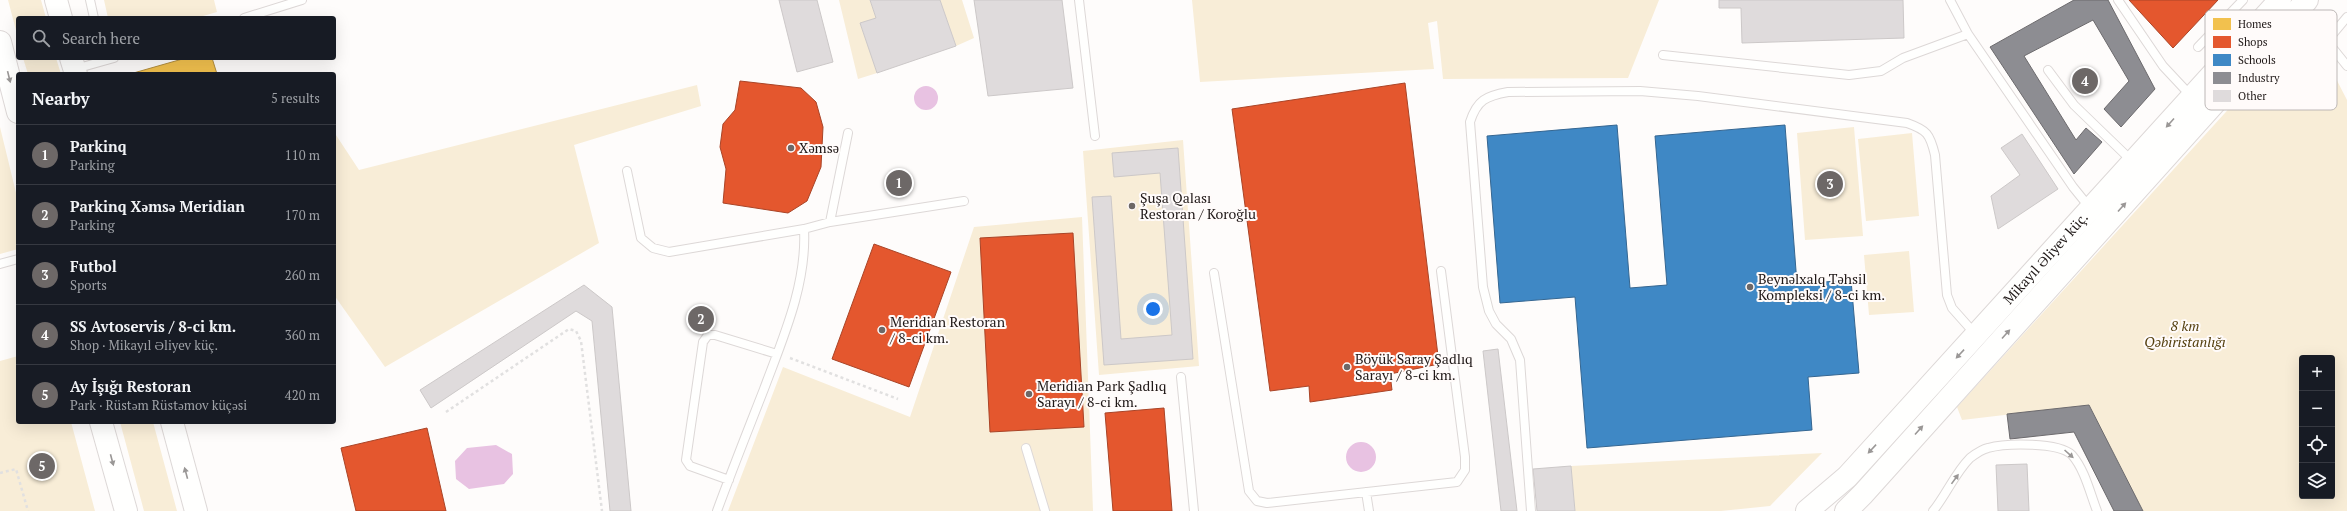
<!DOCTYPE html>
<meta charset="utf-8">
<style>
:root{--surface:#171b24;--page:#20242c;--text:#f1f3f6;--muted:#9ea1a6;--line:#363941;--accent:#6d6867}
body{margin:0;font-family:"PT Serif",serif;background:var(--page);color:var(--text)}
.controls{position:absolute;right:12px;bottom:12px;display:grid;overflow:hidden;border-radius:4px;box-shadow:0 4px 16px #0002}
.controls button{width:36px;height:36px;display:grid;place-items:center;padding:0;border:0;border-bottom:1px solid var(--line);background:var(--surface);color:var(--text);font:20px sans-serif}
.you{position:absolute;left:1153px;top:309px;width:14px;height:14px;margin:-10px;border:3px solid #fff;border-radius:50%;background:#1a73e8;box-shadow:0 0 0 6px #1a73e833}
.badge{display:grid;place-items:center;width:26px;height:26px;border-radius:50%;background:var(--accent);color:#fff;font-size:13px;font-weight:700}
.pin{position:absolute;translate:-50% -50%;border:2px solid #fff;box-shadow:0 1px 4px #0006}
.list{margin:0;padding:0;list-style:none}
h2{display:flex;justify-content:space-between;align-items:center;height:52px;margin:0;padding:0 16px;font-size:17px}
h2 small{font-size:13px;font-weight:400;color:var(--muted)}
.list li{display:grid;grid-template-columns:26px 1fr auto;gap:12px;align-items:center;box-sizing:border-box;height:60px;padding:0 16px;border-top:1px solid var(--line)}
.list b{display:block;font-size:15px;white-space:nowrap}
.list p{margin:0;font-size:13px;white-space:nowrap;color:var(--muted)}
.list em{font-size:13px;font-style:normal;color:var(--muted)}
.icon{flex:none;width:22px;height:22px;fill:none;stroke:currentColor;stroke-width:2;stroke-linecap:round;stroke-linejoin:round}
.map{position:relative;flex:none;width:2347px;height:511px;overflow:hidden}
.search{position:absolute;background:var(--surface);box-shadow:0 4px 16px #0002;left:16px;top:16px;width:320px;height:44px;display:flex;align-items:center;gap:10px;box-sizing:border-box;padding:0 14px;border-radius:4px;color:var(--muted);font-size:15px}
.panel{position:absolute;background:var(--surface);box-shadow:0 4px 16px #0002;left:16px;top:72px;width:320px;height:352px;border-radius:4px}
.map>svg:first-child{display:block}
.green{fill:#f8edd7;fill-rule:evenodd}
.water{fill:#e8c2e2}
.homes{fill:#f2c14e;stroke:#b38e3e}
.shops{fill:#e4572e;stroke:#a94427}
.schools{fill:#3f88c5;stroke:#356691}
.industry{fill:#8d8d92;stroke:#6c6a6d}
.building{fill:#dfdbdc;stroke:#ccc8c8}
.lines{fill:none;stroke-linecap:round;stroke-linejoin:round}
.service-casing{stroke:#ddd8d7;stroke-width:10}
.secondary-casing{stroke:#ddd8d7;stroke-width:24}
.path{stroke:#e1e0e0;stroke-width:2.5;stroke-dasharray:3 3;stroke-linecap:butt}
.service{stroke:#fffffe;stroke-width:8}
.secondary{stroke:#fffffe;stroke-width:22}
.oneway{fill:#9a9796}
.poi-dot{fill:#6d6867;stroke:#fffbfa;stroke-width:1.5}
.labels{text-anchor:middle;stroke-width:4;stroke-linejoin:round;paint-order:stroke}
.poi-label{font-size:14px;fill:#1f1817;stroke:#fffbfa;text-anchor:start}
.street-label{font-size:14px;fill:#1f1817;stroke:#fffbfa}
.park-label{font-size:14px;font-style:italic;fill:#55400f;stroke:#fffbfa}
.key{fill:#fffbfa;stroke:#bcb7b6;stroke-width:1}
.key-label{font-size:11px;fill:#1f1817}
</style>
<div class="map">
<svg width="2347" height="511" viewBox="0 0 2347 511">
<rect width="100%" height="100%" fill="#fefcfb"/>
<path class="green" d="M8 0H41L46 18H18V38Z
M104 0H214L217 12 196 18H108Z
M839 0H870L876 18 860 23 877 73 858 79Z
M940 0H962L974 38 956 46Z
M1192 0H1659L1628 78 1443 79 1437 21 1428 23 1434 69 1200 82Z
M2286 46 2329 65 2347 100V511H2143L2089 405 1962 420 1957 407ZM2302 358H2332V496H2302Z
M23 58H56L61 74H28Z
M697 85 701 106 574 145 599 243 385 367 334 295V132L359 170Z
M0 127 18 201V249L0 254Z
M1854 127 1863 236 1805 240 1797 133Z
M1912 133 1919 216 1866 221 1858 139Z
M1183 140 1199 366 1099 375 1083 151Z
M1082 217 1093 511H728L783 367 910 417 974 227Z
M1909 251 1914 312 1869 315 1864 255Z
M18 356V422H71L95 511H0V361Z
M120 422H153L177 511H144Z
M1822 453 1770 506 1721 511H1575L1571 466Z"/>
<path class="water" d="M914 98a12 12 0 1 1 24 0a12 12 0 1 1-24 0Z
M1346 457a15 15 0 1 1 30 0a15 15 0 1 1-30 0Z
M496 445 512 454 513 474 504 484 469 489 456 479 455 461 467 448Z"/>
<path class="homes" d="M186 58H212L217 74H130Z"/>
<path class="shops" d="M2129 0H2218L2173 48Z
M740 81 801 88 816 102 823 127 821 167 807 201 788 213 723 203 726 169 720 147 723 124 735 110Z
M1405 83 1439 364 1390 374 1392 390 1310 402 1309 386 1270 391 1232 109Z
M1073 233 1084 427 990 432 980 238Z
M874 244 951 272 909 387 832 359Z
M1164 408 1172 511H1113L1105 413Z
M427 428 446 511H356L341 448Z"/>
<path class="schools" d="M1617 125 1630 288 1667 285 1655 136 1785 125 1797 284 1851 280 1859 373 1808 377 1812 430 1587 448 1575 297 1500 303 1487 136Z"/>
<path class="industry" d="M2074 0H2108L2155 89 2121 127 2104 109 2129 81 2093 20 2024 56 2076 140 2086 128 2102 142 2074 174 1990 47Z
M2089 405 2143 511H2114L2074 432 2010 439 2007 414Z"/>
<path class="building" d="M779 0H817L833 62 797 72Z
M870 0H940L956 46 877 73 860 23 876 18Z
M974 0H1062L1073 88 988 96Z
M1719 0H1903L1904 38 1742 43 1741 8H1719Z
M2022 134 2058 189 1998 229 1991 196 2020 175 2001 148Z
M1178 148 1193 359 1104 365 1092 197 1111 196 1121 339 1172 335 1160 173 1114 177 1112 153Z
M584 285 612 307 631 511H610L592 321 576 311 431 408 420 390Z
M1498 349 1517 511H1501L1483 351Z
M2027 464 2029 511H1998L1996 465Z
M1571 466 1575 511H1537L1533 469Z"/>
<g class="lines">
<defs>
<path id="service" d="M90 0 94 18
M1079 0 1095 136
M1950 0 1968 34 2073 187 2090 208
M2118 0 2163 66 2192 97
M244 18 302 0
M2281 33 2327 41 2347 17
M2327 41 2347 66
M2198 47 2243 0
M1663 55 1849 75 1881 71 1903 58 1968 34
M75 69 114 58
M2048 70 2074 105 2133 162
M627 171 641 238 653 248 669 252 804 229 830 222 848 133
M830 222 964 201
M0 264 18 259
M1214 273 1249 491 1257 501 1267 503 1457 482 1465 470V457L1441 271
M1181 377 1194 511
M1026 448 1045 511
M729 480 690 466 686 460 703 342 708 335H715L777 354
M1366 492 1369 511
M717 511C732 470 748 430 764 389 783 338 807 284 804 229
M1531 511 1520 360 1511 339 1496 324 1489 311 1483 287 1470 122C1477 100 1486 96 1508 92L1640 91 1698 96 1907 123C1927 130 1930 134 1935 155L1947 295 1952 308 1976 335
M1933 511C1946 495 1955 473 1970 458 1974 455 1983 449 1988 448 2006 443 2059 442 2072 455 2085 470 2090 493 2097 511"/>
<g id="secondary">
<path d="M56 0 61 18"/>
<path d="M0 42 18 112"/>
<path d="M71 58 76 74"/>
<path d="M101 422 126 511"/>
<path d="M172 422 196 511"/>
<path id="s1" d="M1807 511 1847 477 2280 0"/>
<path d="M1846 511 1863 494 2307 0"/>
</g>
</defs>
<use href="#service" class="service-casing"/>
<use href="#secondary" class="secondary-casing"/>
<path class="path" d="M790 358 898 399
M446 412 569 329 576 331 581 341 602 511
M0 473 16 469 28 511"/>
<use href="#service" class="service"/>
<use href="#secondary" class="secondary"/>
</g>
<defs><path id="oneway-solid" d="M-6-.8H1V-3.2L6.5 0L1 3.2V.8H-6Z"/></defs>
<g class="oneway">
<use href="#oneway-solid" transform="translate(9 77) rotate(76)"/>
<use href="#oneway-solid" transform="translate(2170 123) rotate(132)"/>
<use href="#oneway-solid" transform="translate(2122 207) rotate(-48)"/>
<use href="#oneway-solid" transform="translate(2006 334) rotate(-48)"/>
<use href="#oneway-solid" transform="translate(1960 354) rotate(133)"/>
<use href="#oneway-solid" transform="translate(1919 430) rotate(-48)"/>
<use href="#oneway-solid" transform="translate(1872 449) rotate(133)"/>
<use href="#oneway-solid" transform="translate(2069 454) rotate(42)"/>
<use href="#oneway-solid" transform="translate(112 460) rotate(75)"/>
<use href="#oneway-solid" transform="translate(186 473) rotate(-105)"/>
<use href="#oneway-solid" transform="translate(1955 479) rotate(-54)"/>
</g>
<g class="poi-dot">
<circle cx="791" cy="148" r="4"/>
<circle cx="1132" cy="206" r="4"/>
<circle cx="1750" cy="287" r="4"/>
<circle cx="882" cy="330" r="4"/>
<circle cx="1347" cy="367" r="4"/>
<circle cx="1029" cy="394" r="4"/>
</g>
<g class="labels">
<g class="poi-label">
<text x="799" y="153">Xəmsə</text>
<text x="1140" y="203">Şuşa Qalası<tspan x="1140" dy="16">Restoran / Koroğlu</tspan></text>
<text x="1758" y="284">Beynəlxalq Təhsil<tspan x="1758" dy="16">Kompleksi / 8-ci km.</tspan></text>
<text x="890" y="327">Meridian Restoran<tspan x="890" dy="16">/ 8-ci km.</tspan></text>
<text x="1355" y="364">Böyük Saray Şadlıq<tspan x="1355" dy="16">Sarayı / 8-ci km.</tspan></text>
<text x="1037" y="391">Meridian Park Şadlıq<tspan x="1037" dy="16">Sarayı / 8-ci km.</tspan></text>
</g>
<g class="street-label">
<text dy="5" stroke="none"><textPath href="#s1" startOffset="348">Mikayıl Əliyev küç.</textPath></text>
</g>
<g class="park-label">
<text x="2185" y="331">8 km<tspan x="2185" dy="16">Qəbiristanlığı</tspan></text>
</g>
</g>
<rect x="2205" y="10" width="132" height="100" rx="6" class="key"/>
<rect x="2213" y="18" width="18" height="12" fill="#f2c14e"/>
<rect x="2213" y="36" width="18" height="12" fill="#e4572e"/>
<rect x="2213" y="54" width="18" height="12" fill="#3f88c5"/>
<rect x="2213" y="72" width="18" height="12" fill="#8d8d92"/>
<rect x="2213" y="90" width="18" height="12" fill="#dfdbdc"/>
<g class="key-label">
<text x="2238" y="28">Homes</text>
<text x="2238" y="46">Shops</text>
<text x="2238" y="64">Schools</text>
<text x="2238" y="82">Industry</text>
<text x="2238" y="100">Other</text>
</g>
</svg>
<div class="controls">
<button>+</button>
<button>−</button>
<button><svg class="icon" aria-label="locate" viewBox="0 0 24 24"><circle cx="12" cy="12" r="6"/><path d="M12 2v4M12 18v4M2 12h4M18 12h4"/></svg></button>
<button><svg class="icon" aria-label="layers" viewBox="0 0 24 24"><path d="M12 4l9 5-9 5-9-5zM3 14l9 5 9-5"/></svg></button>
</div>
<div class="you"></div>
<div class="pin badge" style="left:899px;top:183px">1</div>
<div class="pin badge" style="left:701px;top:319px">2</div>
<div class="pin badge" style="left:1830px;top:184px">3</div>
<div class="pin badge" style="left:2085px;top:81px">4</div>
<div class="pin badge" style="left:42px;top:466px">5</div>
<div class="search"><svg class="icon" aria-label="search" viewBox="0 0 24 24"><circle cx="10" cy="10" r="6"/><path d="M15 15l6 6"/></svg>Search here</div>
<section class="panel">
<h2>Nearby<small>5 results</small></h2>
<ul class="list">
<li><span class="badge">1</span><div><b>Parkinq</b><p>Parking</p></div><em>110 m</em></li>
<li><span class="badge">2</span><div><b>Parkinq Xəmsə Meridian</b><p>Parking</p></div><em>170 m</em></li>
<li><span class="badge">3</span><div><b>Futbol</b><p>Sports</p></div><em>260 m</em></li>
<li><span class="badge">4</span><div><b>SS Avtoservis / 8-ci km.</b><p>Shop · Mikayıl Əliyev küç.</p></div><em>360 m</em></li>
<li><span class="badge">5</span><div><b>Ay İşığı Restoran</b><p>Park · Rüstəm Rüstəmov küçəsi</p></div><em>420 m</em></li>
</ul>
</section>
</div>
